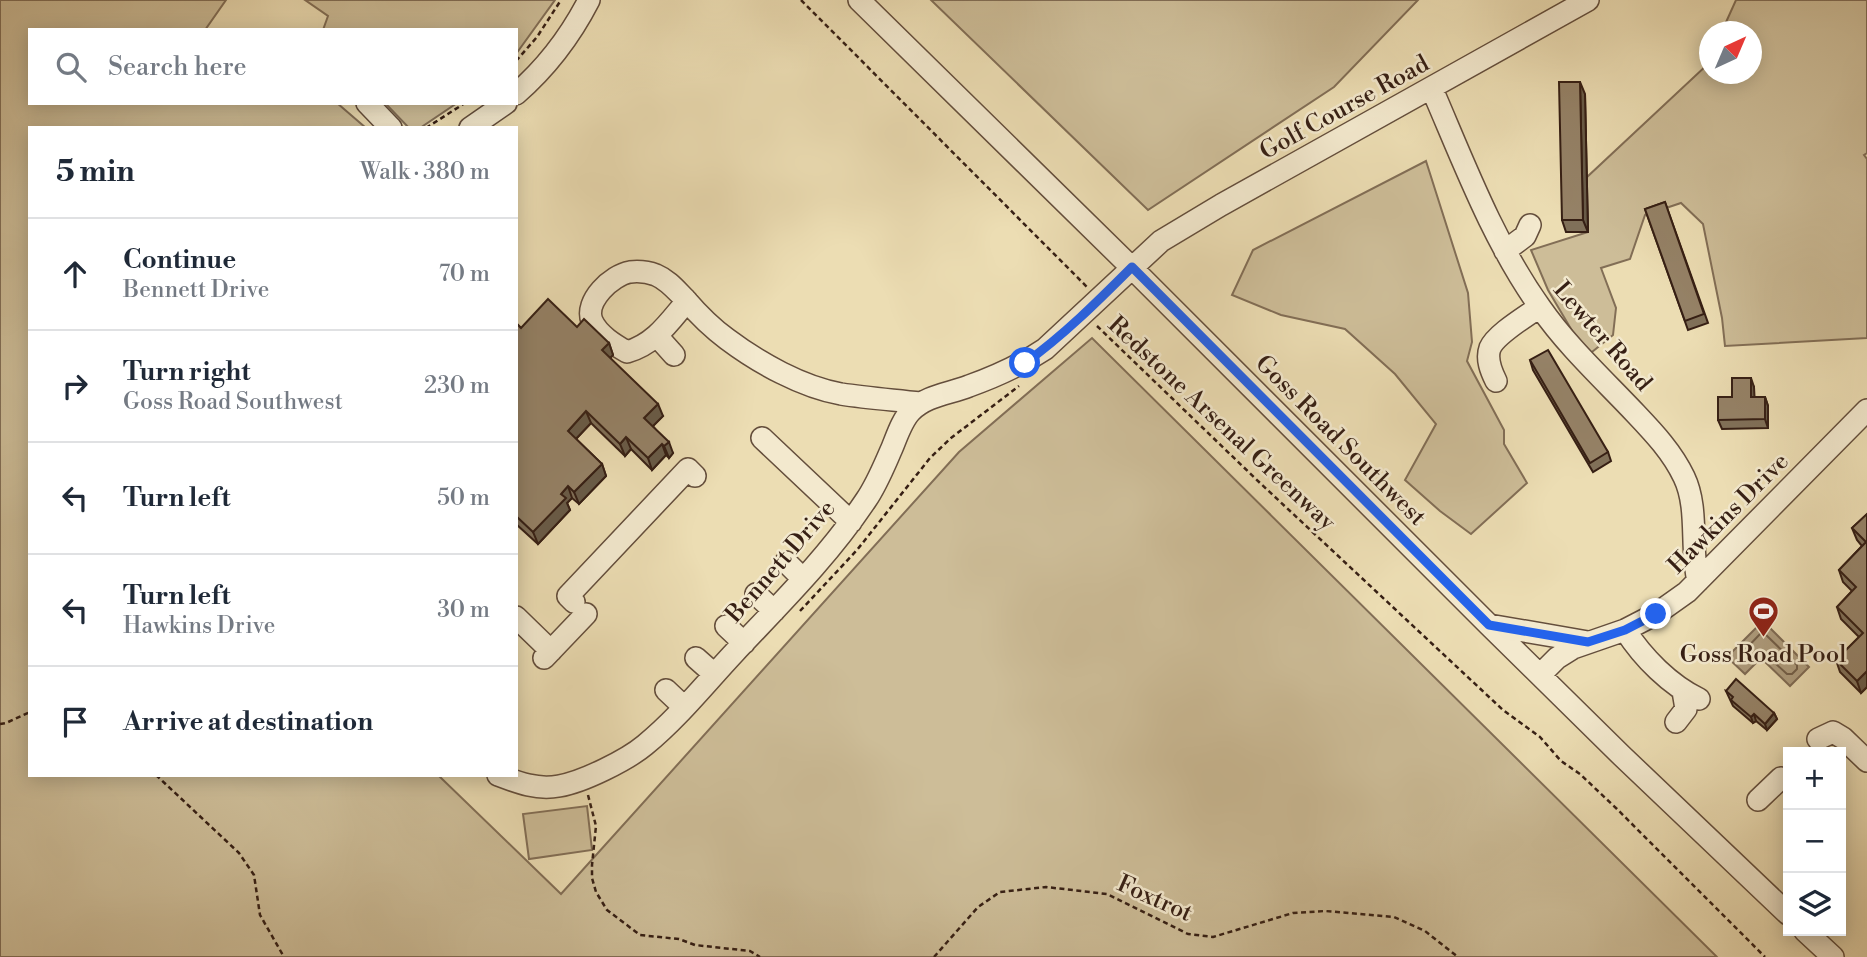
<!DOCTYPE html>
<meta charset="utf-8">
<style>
:root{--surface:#fff;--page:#f6f6f7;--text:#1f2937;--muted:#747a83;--line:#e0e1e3}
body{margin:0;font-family:"Libre Bodoni",serif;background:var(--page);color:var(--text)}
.controls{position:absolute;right:21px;bottom:21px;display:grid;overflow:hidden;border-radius:0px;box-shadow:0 4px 18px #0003}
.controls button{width:63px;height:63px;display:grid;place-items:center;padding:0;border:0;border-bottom:2px solid var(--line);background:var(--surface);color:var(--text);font:35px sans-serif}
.compass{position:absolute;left:1699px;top:21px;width:63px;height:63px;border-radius:50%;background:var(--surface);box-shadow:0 4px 18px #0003;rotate:44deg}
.stop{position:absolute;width:21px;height:21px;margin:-16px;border:5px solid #2563eb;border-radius:50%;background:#fff}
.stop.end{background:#2563eb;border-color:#fff;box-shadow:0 2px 7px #0008}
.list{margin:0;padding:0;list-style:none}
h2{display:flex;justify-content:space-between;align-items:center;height:91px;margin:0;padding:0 28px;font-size:30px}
h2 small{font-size:23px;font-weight:400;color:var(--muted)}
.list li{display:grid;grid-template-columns:46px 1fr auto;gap:21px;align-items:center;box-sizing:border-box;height:112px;padding:0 28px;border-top:2px solid var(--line)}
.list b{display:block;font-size:26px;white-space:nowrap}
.list p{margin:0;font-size:23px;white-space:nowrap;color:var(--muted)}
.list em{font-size:23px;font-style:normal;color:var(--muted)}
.icon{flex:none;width:38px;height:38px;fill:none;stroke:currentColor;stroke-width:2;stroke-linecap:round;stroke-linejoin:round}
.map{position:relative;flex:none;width:1867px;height:957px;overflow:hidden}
.search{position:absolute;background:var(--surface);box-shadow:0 4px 18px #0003;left:28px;top:28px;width:490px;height:77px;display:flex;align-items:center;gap:18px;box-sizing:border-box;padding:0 24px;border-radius:0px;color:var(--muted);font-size:26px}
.panel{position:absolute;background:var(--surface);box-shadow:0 4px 18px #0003;left:28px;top:126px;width:490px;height:651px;border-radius:0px}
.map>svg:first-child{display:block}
.green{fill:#cdbd98;stroke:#826e56;stroke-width:2}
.water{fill:#ae9c7d;stroke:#7e6a53;stroke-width:2}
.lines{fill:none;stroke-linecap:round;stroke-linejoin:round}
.shore{stroke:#725e48;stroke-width:2}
.minor-casing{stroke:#644e3c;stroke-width:24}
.path{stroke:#361f14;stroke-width:2.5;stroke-dasharray:5 3.5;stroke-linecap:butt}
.minor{stroke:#f3e9ce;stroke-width:21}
.wall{fill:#807059;stroke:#361f14;stroke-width:2}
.shaded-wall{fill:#685b48;stroke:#361f14;stroke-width:2}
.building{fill:#958267;stroke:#361f14;stroke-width:2}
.route{stroke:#2563eb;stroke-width:9}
.labels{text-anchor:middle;stroke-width:5;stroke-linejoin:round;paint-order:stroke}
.street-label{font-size:24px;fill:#361f14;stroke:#f3e9ce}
.poi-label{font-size:24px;fill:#361f14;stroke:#f3e9ce}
</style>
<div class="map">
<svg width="1867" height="957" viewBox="0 0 1867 957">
<rect width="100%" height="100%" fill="#ecddb3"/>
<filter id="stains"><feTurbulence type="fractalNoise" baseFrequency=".00286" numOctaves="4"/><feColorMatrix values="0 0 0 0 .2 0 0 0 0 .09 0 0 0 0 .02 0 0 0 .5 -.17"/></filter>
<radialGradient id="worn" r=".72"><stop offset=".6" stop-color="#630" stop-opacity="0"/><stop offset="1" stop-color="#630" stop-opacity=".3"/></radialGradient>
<path class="green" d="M0 0H226L205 30H30V103H337L366 128H30V775H438L561 894 959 452 1092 338 1717 957H0Z
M305 0H555L516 54V30H323L328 16Z
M931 0H1418L1334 87 1148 210Z
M1736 0H1867V153L1864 155 1867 159V338L1725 346 1722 318 1703 224 1681 203 1645 215 1630 259 1601 268 1616 308 1613 335 1587 356 1548 290 1531 250 1588 232 1586 178 1708 64 1709 60 1710 74H1752V32L1722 31Z
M385 103H457L420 128H409Z
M1426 161 1468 293 1472 342 1467 361 1504 430V444L1527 483 1471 534 1440 511 1405 480 1436 424 1395 374 1345 329 1281 315 1232 295 1253 250Z
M587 806 592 850 529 859 523 814Z"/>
<path class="water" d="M1763 621 1809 667 1790 686 1761 658 1745 674 1727 657Z"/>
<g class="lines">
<path class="shore" d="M1764 633 1797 665V669L1792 674H1787L1763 652 1756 653 1746 663 1739 659 1740 655 1761 633Z"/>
<defs>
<path id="minor" d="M859 0 1131 267 1489 625 1622 756 1788 914
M1432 89C1464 163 1493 241 1540 307 1567 346 1603 379 1636 414 1654 433 1672 452 1684 477 1699 508 1690 548 1698 581
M516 94C546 68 571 35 589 0
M367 103 391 128
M470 128 506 103
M1505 251 1525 236 1530 225
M687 301C669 322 655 344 627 352 615 345 598 335 592 321 584 301 612 275 630 272 639 271 648 272 656 275 668 280 676 290 685 299 697 313 712 328 727 339 759 363 802 387 841 394 867 398 894 400 920 403
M657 336 674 355
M1496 381C1491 371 1486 359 1490 348 1496 334 1527 316 1539 307
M762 438 851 522
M786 562 803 579
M756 594 774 611
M574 602 568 596 688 469 695 476
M516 617 551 651
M1489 625 1588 642
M726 626 744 643
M1625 630C1643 658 1670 685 1699 699
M544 658 586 614
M696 658 714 674
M1541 674 1557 658 1573 648 1625 630 1656 614 1687 592 1867 410
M666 690 684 707
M1676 722 1686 709 1683 691
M1818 739 1833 732 1843 738 1867 761
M498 775C519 783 537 790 559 786 583 782 627 760 645 745 678 718 705 684 734 653 780 604 828 557 866 500 877 484 884 466 892 448 897 436 902 420 911 411 927 395 949 394 969 386 997 376 1021 365 1045 349L1161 241 1221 205 1588 0
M1758 800 1781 778
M1805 931 1833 957"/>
</defs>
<use href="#minor" class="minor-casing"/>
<path class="path" d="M801 0 1087 287
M516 61 537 37 561 0
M426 128 465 103
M1097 326 1259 482 1503 710 1540 737 1561 761 1580 774 1617 809 1765 957
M800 611 857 550 930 458 951 438 1019 386
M0 724 6 723 30 712
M156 775 239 853 254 875 260 915 284 957
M588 795 596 826 592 865V878L596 892 607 910 640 935 679 939 695 945 750 951 760 957
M934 957 978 907 1000 892 1046 887 1107 894 1188 934 1213 937 1293 913 1325 911 1394 917 1425 931 1458 957"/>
<use href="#minor" class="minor"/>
</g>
<path class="wall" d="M1585 94 1588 232H1566L1562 220Z
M1665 202 1708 323 1688 330 1645 209Z
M516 323 521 328 577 327 609 343 613 355 610 358 663 416 653 426 673 453 669 458 666 455 652 470 631 449 625 456 591 423 576 439 602 464 606 476 579 504 572 498 567 503 570 510 538 544 516 524Z
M1530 360 1608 452 1611 461 1593 472 1533 370Z
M1754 387V397H1765L1768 406V428L1722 429 1718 420 1732 397Z
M1867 514V687L1861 693 1840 672 1836 660 1859 637 1841 619 1837 607 1852 591 1843 582 1839 570 1862 546 1857 540 1852 528Z
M1726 691 1774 713 1777 719 1767 730 1756 721 1753 723 1733 706Z"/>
<path class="shaded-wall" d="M1580 82 1585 94 1588 232 1583 220Z
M609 343 613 355 606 362 602 350Z
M1751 378 1754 387 1755 406 1751 397Z
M1765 397 1768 406V428L1765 419Z
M658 404 663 416 649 430 644 418Z
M586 411 591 423 572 443 568 431Z
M626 437 631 449 625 456 620 444Z
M669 442 673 453 669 458 664 446Z
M662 444 666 455 652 470 648 458Z
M602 464 606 476 579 504 574 492Z
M568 486 572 498 567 503 570 510 538 544 533 532 561 494Z
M1867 671V687L1861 693 1857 681Z
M1774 713 1777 719 1767 730 1765 724Z
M1754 714 1756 721 1753 723 1751 717Z"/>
<path class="building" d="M1559 82H1580L1583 220H1562Z
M1665 202 1704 314 1685 321 1645 209Z
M548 299 577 327 584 319 609 343 602 350 658 404 644 418 669 442 664 446 662 444 648 458 626 437 620 444 586 411 568 431 602 464 574 492 568 486 561 494 566 498 533 532 516 516V323L521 328Z
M1548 350 1608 452 1590 463 1530 360Z
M1732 378H1751V397H1765V419L1718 420V397H1732Z
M1867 514V671L1857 681 1836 660 1863 633 1837 607 1856 587 1839 570 1866 542 1852 528Z
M1736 679 1774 713 1765 724 1754 714 1751 717 1731 700 1733 697 1726 691Z"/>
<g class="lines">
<path class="route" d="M1025 363C1064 335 1098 301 1132 267L1489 625 1588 642 1625 630 1656 614"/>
</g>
<defs>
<symbol id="stadium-pin" viewBox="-11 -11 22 30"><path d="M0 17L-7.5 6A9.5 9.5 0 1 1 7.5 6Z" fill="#8f2418" stroke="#f3e9ce"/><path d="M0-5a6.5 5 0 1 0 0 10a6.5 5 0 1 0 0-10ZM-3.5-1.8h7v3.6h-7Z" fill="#fff"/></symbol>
</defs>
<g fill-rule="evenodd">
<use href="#stadium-pin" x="1746" y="594" width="35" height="47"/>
</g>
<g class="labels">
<g class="street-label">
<text transform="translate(1344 107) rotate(-29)" y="8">Golf Course Road</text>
<text transform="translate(1603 336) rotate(49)" y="8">Lewter Road</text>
<text transform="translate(1222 423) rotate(43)" y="8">Redstone Arsenal Greenway</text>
<text transform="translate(1341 440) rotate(45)" y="8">Goss Road Southwest</text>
<text transform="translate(1728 513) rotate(-45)" y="8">Hawkins Drive</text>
<text transform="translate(780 561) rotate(-49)" y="8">Bennett Drive</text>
<text transform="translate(1155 898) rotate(24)" y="8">Foxtrot</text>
</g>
<g class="poi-label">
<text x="1763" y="662">Goss Road Pool</text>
</g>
</g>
<rect width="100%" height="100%" filter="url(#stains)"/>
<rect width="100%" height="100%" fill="url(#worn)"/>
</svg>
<div class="controls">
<button>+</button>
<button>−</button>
<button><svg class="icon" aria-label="layers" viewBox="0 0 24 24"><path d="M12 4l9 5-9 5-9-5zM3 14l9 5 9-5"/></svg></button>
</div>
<svg class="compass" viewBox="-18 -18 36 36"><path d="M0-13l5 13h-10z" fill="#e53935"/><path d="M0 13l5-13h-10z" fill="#747a83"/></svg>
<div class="stop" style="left:1025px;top:363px"></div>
<div class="stop end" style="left:1656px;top:614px"></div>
<div class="search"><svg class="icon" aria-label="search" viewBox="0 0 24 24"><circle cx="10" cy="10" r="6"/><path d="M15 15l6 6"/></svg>Search here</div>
<section class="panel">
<h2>5 min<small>Walk · 380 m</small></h2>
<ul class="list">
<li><svg class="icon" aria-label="ahead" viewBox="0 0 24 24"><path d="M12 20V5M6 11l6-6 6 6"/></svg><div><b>Continue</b><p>Bennett Drive</p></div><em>70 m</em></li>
<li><svg class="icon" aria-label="right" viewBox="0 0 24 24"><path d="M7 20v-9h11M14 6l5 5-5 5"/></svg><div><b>Turn right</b><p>Goss Road Southwest</p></div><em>230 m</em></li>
<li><svg class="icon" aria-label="left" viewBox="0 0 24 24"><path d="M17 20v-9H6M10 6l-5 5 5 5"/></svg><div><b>Turn left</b></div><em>50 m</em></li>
<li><svg class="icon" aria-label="left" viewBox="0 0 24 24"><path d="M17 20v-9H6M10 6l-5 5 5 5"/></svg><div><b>Turn left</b><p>Hawkins Drive</p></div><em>30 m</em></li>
<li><svg class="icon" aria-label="arrive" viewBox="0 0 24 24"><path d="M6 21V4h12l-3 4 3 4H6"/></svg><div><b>Arrive at destination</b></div></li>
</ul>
</section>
</div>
